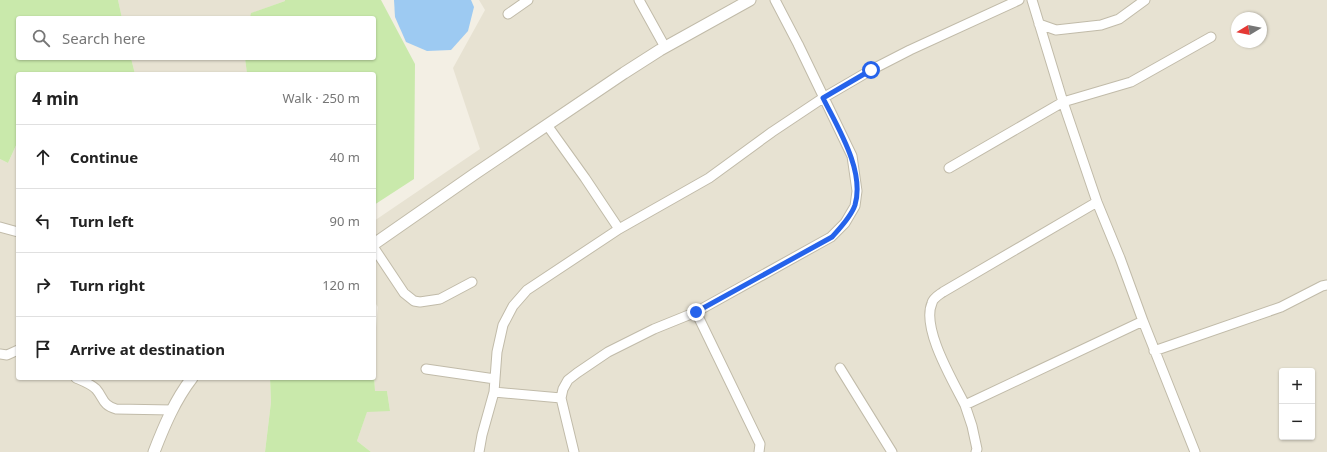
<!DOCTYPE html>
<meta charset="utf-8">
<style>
:root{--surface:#fff;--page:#f2f2f2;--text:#222;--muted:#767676;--line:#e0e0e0}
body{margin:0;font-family:"Noto Sans",sans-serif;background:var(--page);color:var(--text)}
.controls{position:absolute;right:12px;bottom:12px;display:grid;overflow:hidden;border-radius:4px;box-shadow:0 1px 3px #0004}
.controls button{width:36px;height:36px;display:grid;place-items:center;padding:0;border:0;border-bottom:1px solid var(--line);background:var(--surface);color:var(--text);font:20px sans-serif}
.compass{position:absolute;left:1231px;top:12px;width:36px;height:36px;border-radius:50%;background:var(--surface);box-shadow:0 1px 3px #0004;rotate:260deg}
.stop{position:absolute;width:12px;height:12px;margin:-9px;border:3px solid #2563eb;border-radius:50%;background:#fff}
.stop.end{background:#2563eb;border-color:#fff;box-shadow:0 1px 4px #0008}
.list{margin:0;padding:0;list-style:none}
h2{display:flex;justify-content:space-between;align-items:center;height:52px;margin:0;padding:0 16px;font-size:17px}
h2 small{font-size:13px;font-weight:400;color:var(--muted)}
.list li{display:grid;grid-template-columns:26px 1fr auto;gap:12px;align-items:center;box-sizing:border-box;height:64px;padding:0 16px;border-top:1px solid var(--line)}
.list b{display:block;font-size:15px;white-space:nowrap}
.list em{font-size:13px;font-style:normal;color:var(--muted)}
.icon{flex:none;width:22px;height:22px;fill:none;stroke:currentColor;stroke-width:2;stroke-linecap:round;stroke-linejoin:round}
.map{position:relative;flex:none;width:1327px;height:452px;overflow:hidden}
.search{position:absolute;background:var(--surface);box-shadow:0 1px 3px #0004;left:16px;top:16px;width:360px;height:44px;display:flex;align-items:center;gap:10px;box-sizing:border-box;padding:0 14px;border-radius:4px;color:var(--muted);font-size:15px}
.panel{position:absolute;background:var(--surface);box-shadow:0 1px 3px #0004;left:16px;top:72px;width:360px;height:308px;border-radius:4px}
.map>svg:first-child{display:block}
.residential{fill:#e7e2d2;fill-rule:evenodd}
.green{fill:#c9e9ab}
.water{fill:#9dcaf2}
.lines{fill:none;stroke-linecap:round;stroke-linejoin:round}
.minor-casing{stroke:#c1bba9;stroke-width:11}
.tertiary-casing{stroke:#c1bba9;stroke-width:13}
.minor{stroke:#fff;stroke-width:9}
.tertiary{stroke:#fff;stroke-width:11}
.route{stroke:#2563eb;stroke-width:5}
</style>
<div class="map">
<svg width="1327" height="452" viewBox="0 0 1327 452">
<rect width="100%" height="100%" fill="#f3efe4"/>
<path class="residential" d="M118 0H285V1L252 13 250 18H122Z
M479 0H1327V452H371L357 441 367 411H390L387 391H375L374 348 378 307 374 301V221L480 149 453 68 485 10ZM1237 18H1261V42H1237ZM1282 371H1312V437H1282Z
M131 58H245L247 74H135Z
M18 141V378H270L271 402 265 452H0V159L8 163Z"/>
<path class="green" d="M0 0H118L122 18H18V58H131L135 74H18V141L8 163 0 159Z
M285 0H381L415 64 414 179 374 205V74H247L245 58H374V18H250L251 13 285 1Z
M374 373 375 391H387L390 411 367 412 357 441 371 452H265L271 402 270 378H374Z"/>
<path class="water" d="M394 0H471L474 7 468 31 451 50 427 51 406 42 395 17Z"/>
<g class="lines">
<defs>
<path id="minor" d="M639 0 665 47
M508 14 528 0
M1039 24 1056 30 1101 25 1119 19 1145 0
M547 125 585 178 619 229
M949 168 1063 102 1131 82 1211 37
M0 227 18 232
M374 248 404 293 414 301 420 302 440 299 472 282
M696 312 760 444 759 452
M1143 321 1195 452
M1154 351 1281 307 1322 286 1327 285
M0 354 7 355 18 350
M840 368 892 452
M426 369 495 379
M76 378C83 381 91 384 96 389 104 398 102 405 116 409L172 410
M494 392 561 398
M965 405C953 381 921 328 932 303 933 298 939 295 943 292L1097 202
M479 452 482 435 494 392 497 352 503 325 513 306 527 290 619 229 709 178 772 132 823 98 871 70 910 50 1019 0
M574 452 561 398 563 389 568 380 577 373 608 352 654 329 696 312 831 237 845 223 855 206 857 191 852 156 798 44 775 0
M976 452 977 449 972 426 965 405 1143 321 1120 258 1097 202 1063 102 1032 0"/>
<path id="tertiary" d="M374 244 476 173 624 73 660 50 750 0
M154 452C164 426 175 400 192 378"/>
</defs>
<use href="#minor" class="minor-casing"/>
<use href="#tertiary" class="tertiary-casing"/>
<use href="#minor" class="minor"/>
<use href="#tertiary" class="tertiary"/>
</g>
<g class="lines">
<path class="route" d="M696 312 832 237C840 228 851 217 855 205 865 171 838 128 823 98L871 70"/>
</g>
</svg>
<div class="controls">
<button>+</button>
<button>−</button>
</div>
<svg class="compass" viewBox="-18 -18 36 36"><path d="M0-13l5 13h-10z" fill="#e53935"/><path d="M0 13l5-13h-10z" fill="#767676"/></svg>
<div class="stop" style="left:871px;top:70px"></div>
<div class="stop end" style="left:696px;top:312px"></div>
<div class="search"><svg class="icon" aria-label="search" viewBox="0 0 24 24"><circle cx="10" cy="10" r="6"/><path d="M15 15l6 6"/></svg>Search here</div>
<section class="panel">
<h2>4 min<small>Walk · 250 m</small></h2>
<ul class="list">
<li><svg class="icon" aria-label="ahead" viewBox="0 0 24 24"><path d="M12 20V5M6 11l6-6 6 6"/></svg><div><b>Continue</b></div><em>40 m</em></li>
<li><svg class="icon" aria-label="left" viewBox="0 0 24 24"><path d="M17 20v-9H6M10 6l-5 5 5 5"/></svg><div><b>Turn left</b></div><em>90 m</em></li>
<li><svg class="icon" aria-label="right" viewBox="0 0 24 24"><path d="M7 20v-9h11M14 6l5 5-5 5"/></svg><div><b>Turn right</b></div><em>120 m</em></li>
<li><svg class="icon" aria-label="arrive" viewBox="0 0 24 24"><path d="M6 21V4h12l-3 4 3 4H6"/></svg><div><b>Arrive at destination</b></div></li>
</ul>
</section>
</div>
